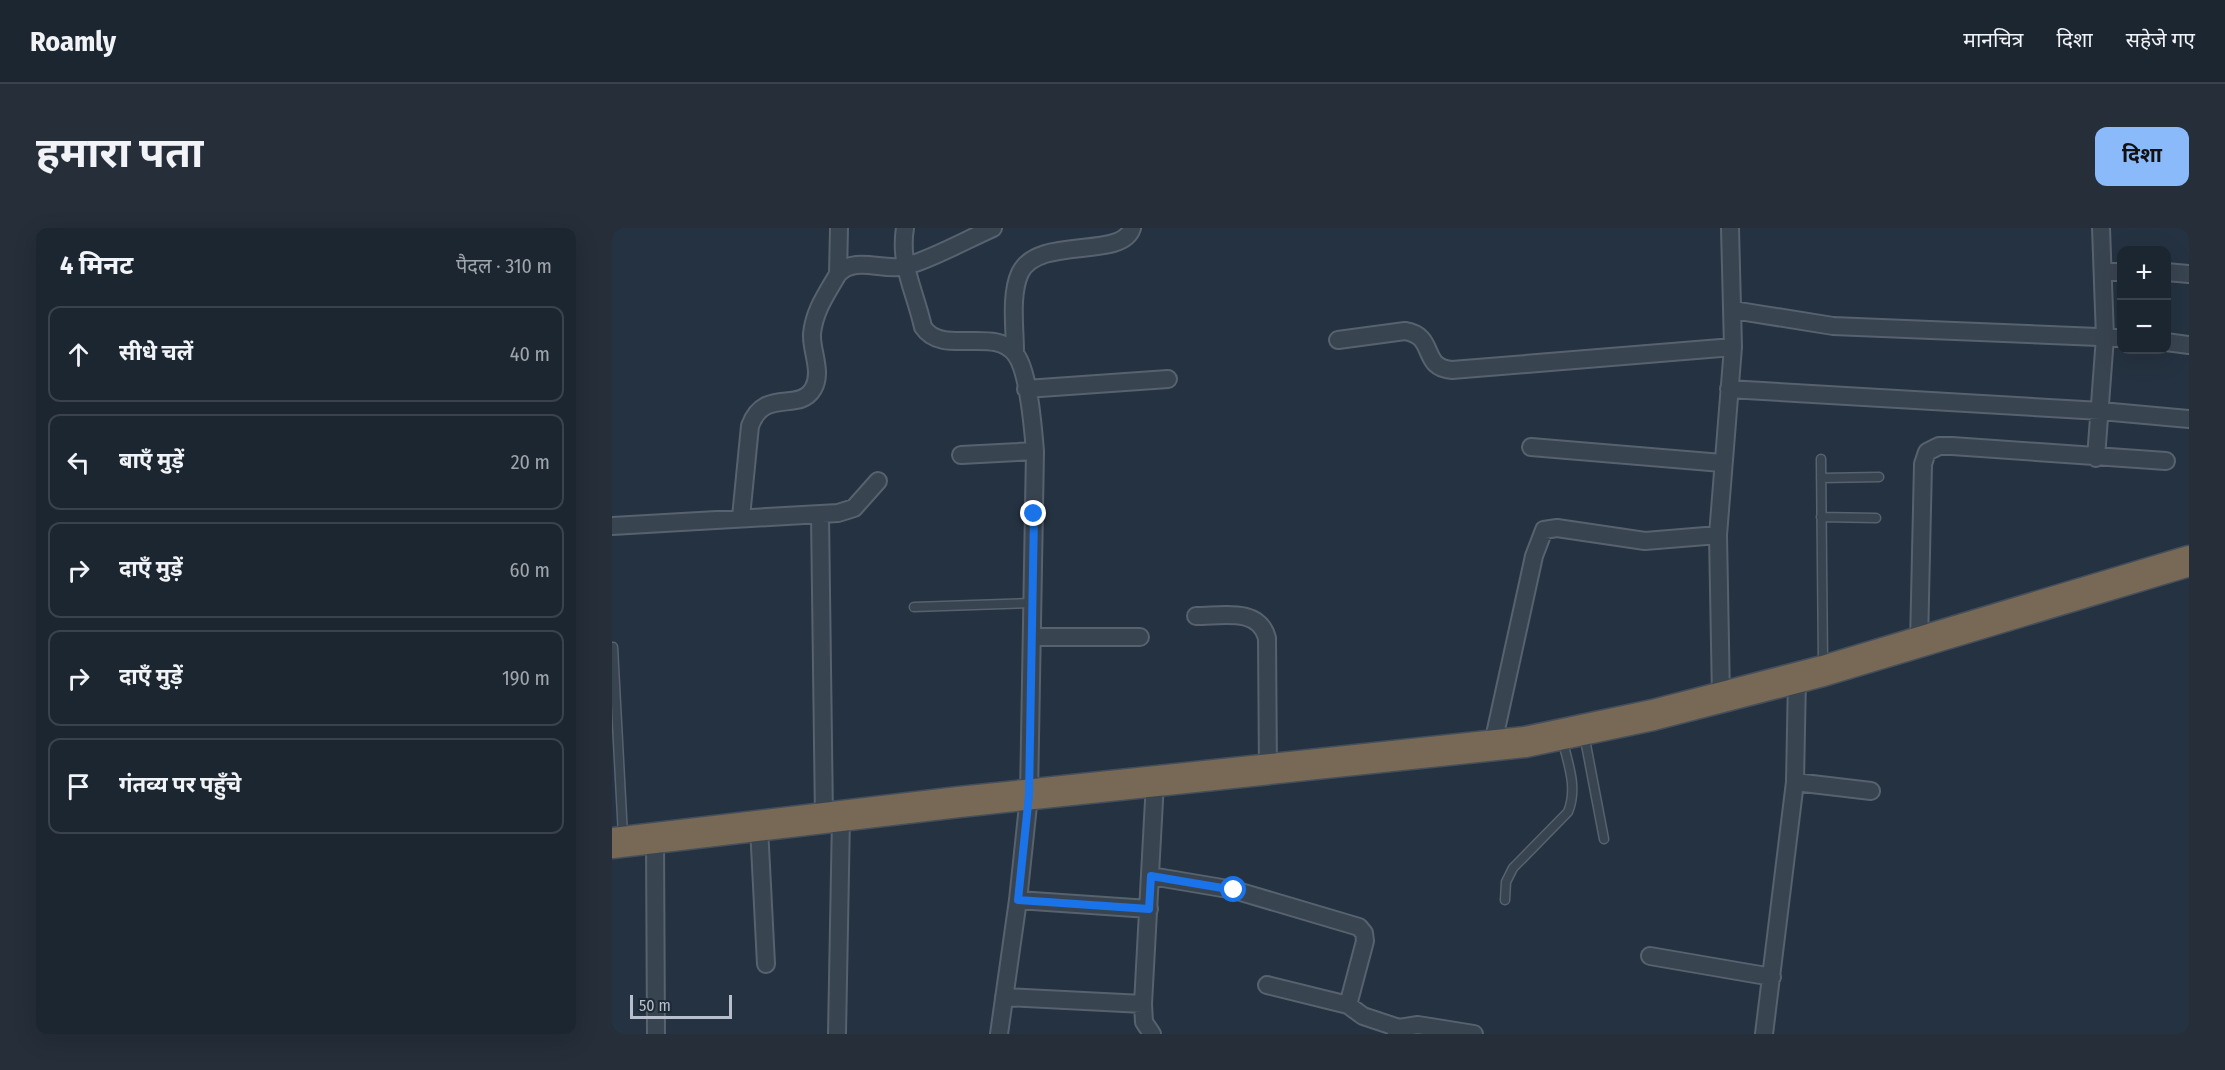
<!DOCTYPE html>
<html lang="hi">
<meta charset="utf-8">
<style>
:root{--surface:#1c2631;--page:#252e39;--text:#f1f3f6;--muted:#a0a5ab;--line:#3a434d;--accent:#8bbafb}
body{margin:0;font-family:"Fira Sans Condensed","Noto Sans Devanagari",sans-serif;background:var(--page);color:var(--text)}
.controls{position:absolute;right:18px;top:18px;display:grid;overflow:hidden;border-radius:12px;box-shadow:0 6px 24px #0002}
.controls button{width:54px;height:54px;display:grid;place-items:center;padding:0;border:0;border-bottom:2px solid var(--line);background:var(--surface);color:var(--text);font:30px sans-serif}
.scale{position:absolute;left:18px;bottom:15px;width:102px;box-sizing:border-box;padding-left:6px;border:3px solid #b6bfcb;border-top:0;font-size:16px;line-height:21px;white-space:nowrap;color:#b6bfcb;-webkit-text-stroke:4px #1e2936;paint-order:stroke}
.stop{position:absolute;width:18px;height:18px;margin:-14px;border:4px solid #1a73e8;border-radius:50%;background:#fff}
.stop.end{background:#1a73e8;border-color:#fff;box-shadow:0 2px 6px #0008}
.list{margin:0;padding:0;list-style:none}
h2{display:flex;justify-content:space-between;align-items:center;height:78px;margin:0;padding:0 24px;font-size:26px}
h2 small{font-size:20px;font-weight:400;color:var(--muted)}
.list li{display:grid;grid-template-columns:39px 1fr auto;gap:18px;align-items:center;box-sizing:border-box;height:96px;margin:0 12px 12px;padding:0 12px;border:2px solid var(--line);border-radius:12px}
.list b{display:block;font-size:22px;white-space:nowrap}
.list em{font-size:20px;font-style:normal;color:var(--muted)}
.icon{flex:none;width:33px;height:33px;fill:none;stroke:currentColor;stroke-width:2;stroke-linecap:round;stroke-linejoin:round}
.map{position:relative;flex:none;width:1577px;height:806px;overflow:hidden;border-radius:12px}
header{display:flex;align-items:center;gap:36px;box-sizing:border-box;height:84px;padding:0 30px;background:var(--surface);border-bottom:2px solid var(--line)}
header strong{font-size:28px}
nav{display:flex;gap:33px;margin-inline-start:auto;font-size:21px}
.intro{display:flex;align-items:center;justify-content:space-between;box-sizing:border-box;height:144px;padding:0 36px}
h1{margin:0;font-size:42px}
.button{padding:15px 27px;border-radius:12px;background:var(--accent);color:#111;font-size:21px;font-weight:700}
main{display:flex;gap:36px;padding:0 36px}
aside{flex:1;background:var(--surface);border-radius:12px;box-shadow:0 6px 24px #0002}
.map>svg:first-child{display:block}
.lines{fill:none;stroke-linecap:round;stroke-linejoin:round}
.lane-casing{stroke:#57626e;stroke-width:11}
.street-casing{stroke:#57626e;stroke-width:20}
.highway-casing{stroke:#444f5b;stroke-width:33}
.lane{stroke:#394451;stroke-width:8}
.street{stroke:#394451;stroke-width:16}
.highway{stroke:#776956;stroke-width:30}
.route{stroke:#1a73e8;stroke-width:8}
</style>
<header>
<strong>Roamly</strong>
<nav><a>मानचित्र</a><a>दिशा</a><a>सहेजे गए</a></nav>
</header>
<div class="intro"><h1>हमारा पता</h1><a class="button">दिशा</a></div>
<main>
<aside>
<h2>4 मिनट<small>पैदल · 310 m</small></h2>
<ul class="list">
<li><svg class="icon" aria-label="ahead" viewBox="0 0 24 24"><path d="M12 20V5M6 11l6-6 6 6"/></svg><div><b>सीधे चलें</b></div><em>40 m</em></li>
<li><svg class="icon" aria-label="left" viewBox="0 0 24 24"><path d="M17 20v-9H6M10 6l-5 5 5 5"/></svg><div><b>बाएँ मुड़ें</b></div><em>20 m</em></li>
<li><svg class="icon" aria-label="right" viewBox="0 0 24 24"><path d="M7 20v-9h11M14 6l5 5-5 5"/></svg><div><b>दाएँ मुड़ें</b></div><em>60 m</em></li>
<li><svg class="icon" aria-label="right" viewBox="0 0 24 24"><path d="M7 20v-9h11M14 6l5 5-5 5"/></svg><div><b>दाएँ मुड़ें</b></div><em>190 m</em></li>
<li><svg class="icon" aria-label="arrive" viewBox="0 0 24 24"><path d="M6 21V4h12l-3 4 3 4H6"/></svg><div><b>गंतव्य पर पहुँचे</b></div></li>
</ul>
</aside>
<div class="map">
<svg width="1577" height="806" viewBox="0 0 1577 806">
<rect width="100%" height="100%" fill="#253241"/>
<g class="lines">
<defs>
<path id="lane" d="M1209 231 1211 436
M1209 250 1267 249
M1209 289 1264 290
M302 379 420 375
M1 419 11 608
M972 506 992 611
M893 672 894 654 901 640 956 584C966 560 956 535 950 511"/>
<path id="street" d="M293 0C287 37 303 63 311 99 330 129 384 97 404 127 417 145 421 200 423 223L417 568 406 672 387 806
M1492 44H1510
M1554 44 1577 46
M226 46 227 0
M1121 82 1221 98 1510 110
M726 112 793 103C825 108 808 140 840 142L1121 119
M1554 114 1577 117
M403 124C403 100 398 67 408 45 426 7 510 32 520 0
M414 161 556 151
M1117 161 1489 183 1577 191
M919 219 1110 235
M349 227 423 223
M1484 230 1493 109 1489 0
M208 287 212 591
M129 289 138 198C152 159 187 185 201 161 211 144 199 123 200 106 202 83 215 65 226 46 243 27 272 44 294 38 318 32 356 11 381 0
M0 298 226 285 242 280 266 253
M584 388C610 388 647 379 655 410L656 543
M420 409H528
M1307 415 1311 236 1315 224 1327 218H1340L1554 233
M1109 470 1106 307 1121 119 1118 0
M880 520 922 328 932 302 945 300 1033 313 1106 307
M1183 554 1259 563
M147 599 154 736
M43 610 44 806
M539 648 622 662 747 699 752 705 753 713 736 777 751 788 787 800
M406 672 537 681
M1038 728 1160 749
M655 757 736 777
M392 769 531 776
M225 806 229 589
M540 806 532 794 531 776 543 554
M784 806 787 800 806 797 862 806
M1152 806 1183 554 1185 450"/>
<path id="highway" d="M0 615 347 574 913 514 1041 487 1211 443 1577 333"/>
</defs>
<use href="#lane" class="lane-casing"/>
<use href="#street" class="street-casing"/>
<use href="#highway" class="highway-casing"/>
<use href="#lane" class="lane"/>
<use href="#street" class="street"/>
<use href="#highway" class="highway"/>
</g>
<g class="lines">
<path class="route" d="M422 286 417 567 406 672 537 681 539 648 622 662"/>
</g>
</svg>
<div class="controls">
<button>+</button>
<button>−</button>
</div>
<div class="scale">50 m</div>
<div class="stop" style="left:622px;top:662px"></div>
<div class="stop end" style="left:422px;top:286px"></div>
</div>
</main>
